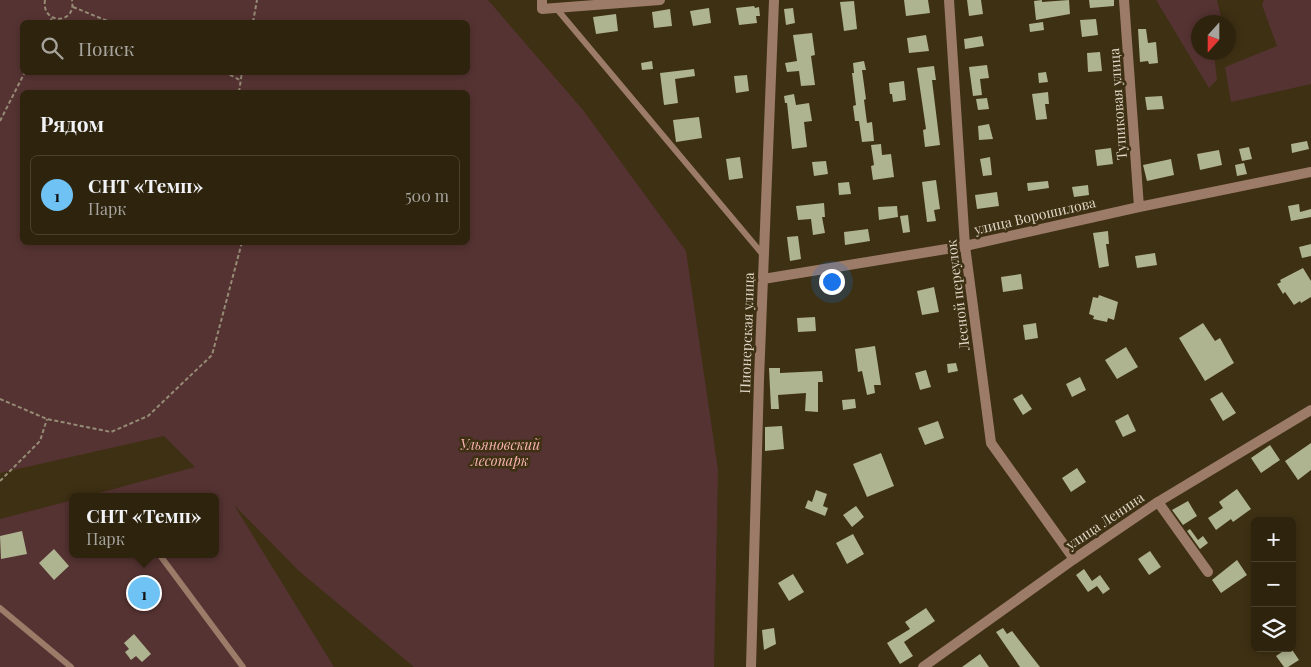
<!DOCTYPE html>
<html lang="ru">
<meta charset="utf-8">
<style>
:root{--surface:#2e240e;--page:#362c17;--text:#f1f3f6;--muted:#a7a49e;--line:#49412e;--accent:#6fc2f4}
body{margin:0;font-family:"Playfair Display",serif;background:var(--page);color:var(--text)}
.controls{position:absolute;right:15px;bottom:15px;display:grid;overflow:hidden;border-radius:8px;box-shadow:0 2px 8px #0003}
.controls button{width:45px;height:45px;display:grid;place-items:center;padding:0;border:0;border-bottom:1px solid var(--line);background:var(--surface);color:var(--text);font:25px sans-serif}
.compass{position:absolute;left:1191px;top:15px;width:45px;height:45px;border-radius:50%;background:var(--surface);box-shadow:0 2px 8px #0003;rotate:201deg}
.you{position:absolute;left:831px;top:281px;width:18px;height:18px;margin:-12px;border:4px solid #fff;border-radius:50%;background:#1a73e8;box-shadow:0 0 0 8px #1a73e833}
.badge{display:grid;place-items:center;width:32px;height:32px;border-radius:50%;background:var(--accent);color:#111;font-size:16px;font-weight:700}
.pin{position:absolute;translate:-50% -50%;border:2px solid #fff;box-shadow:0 1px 5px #0006}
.popup{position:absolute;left:69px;top:493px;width:150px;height:65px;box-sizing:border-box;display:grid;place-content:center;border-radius:8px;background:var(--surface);filter:drop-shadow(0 1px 4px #0005);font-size:16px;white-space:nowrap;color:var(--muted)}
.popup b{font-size:19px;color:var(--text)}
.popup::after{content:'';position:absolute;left:50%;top:100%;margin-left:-10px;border:10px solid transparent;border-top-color:var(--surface)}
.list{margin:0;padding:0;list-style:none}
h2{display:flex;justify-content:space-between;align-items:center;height:65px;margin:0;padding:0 20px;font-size:21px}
h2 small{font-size:16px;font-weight:400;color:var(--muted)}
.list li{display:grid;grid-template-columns:32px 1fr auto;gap:15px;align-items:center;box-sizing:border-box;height:80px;margin:0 10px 10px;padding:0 10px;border:1px solid var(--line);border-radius:8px}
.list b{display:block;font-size:19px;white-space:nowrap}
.list p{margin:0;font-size:16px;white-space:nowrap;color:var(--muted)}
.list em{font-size:16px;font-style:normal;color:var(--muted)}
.icon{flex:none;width:28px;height:28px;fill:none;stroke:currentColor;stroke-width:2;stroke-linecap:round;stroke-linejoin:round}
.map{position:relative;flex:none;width:1311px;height:667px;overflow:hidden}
.search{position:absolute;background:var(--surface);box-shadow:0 2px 8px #0003;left:20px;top:20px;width:450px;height:55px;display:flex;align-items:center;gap:12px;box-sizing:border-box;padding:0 18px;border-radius:8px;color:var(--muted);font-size:19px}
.panel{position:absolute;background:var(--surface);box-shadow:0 2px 8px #0003;left:20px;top:90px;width:450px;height:155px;border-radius:8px}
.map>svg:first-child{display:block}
.green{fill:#553332;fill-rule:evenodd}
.building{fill:#aeb390}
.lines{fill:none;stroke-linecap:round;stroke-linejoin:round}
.path{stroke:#968b75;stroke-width:2;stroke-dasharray:4 2.5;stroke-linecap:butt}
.service{stroke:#9c7b68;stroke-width:6}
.minor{stroke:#9c7b68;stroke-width:10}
.tertiary{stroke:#9c7b68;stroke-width:10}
.labels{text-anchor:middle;stroke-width:5;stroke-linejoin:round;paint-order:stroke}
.street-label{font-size:14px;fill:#dfd6c6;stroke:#3e3013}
.park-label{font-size:14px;font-style:italic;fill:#f9b4b1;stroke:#3e3013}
</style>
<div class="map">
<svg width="1311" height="667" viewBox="0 0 1311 667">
<rect width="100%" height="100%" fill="#3e3013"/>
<path class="green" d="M0 0H488L583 110 686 251 718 470 714 667H414L299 571 234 505 334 667H0V519L73 500V554H215V497H84L195 467 164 436 0 473ZM22 22H468V72H22ZM22 92H468V242H22Z
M1156 0H1217L1222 22H1198V52L1214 53 1217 80 1209 88Z
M1264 0H1311V84L1231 102 1225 67 1277 46 1262 5Z"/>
<path class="building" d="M904 0H928L930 13 906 16Z
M967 0H981L983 14 969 16Z
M1042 0V2L1069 0 1070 14 1036 20 1034 1Z
M1089 0H1114V6L1090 8Z
M854 1 857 29 844 31 840 2Z
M754 6 755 8 759 7 760 16H756L757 23 739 25 736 8Z
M709 8 711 23 693 26 690 11Z
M793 8 795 23 786 25 784 9Z
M670 9 672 26 654 28 652 12Z
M616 14 618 31 596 34 593 17Z
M1096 19 1098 35 1082 37 1080 20Z
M1043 22 1044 30 1030 32 1029 24Z
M1138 29H1146L1148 43 1156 42 1158 63 1149 64 1148 61 1140 62Z
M812 33 815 55 811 56 815 85 801 86 799 71 787 72 785 63 797 61 793 35Z
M926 35 929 51 909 53 907 38Z
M982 36 984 46 965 49 964 39Z
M1100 52 1102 71 1088 72 1087 53Z
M652 61 653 69 642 70 641 63Z
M864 61 866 70H862L866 99 864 100 867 123 872 122 874 141 862 142 859 121H855L853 106 856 105 852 73H854L853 63Z
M987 65 989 78 980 79 982 95 973 96 969 67Z
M934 66 936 80H932L940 145 925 147 923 130 926 129 917 68Z
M694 69 695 76 675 79 678 103 664 105 660 73Z
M1046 72 1048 82 1039 83 1038 73Z
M747 75 749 91 736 93 734 76Z
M904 81 906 100 893 102 892 94H890L889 83Z
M1048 92 1049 104H1045L1047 119 1036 120 1032 94Z
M794 94 796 105 809 103 812 121 804 122 807 147 792 149 787 103H785L784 96Z
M1162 96 1164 109 1147 110 1145 97Z
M987 98 989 109 978 110 976 99Z
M699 117 702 138 676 142 673 120Z
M989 124 993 139 979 140 978 126Z
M1307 141 1309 149 1292 153 1291 144Z
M881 144 882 155 891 154 894 177 873 180 871 166 874 165 871 145Z
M1249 147 1252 159 1242 161 1239 149Z
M1111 148 1113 164 1097 166 1095 150Z
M1219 150 1222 165 1200 170 1197 154Z
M740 157 743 178 729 180 726 159Z
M990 157 992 175 983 176 980 159Z
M1171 159 1174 175 1147 181 1143 165Z
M826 161 828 174 814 176 812 162Z
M1244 163 1247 174 1237 176 1235 165Z
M936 180 940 209 934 210 936 221 927 222 922 182Z
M1048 181 1049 188 1028 191 1027 183Z
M849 182 851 194 839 195 838 183Z
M1088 185 1089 195 1074 197 1072 187Z
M997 192 999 206 977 209 975 195Z
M824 203 825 217H822L825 233 813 235 811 219 798 220 796 206Z
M1299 204 1300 212 1311 209V217L1291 221 1288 206Z
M897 206 898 217 879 220 878 207Z
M908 215 910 232 903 233 900 216Z
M868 229 870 241 845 245 844 232Z
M1108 231 1109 244H1106L1109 266 1099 268 1093 233Z
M798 236 801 259 790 261 787 237Z
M1311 244V256L1302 258 1299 247Z
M1155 253 1157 265 1137 268 1135 256Z
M1303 268 1311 281V297L1301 303 1300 301 1294 305 1285 292 1283 294 1277 284 1281 282 1280 280Z
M1021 274 1023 289 1003 292 1001 277Z
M934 287 939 312 922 315 917 291Z
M1099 295 1118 302 1114 320 1108 318 1107 322 1093 319 1094 316 1089 314 1093 297 1098 298Z
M815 317 816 331 798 332 797 318Z
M1036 323 1038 338 1025 340 1023 325Z
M1203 323 1215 341 1220 338 1234 363 1205 381 1179 338Z
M875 346 881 385H874L875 393 867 395 862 371 858 372 855 349Z
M1126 347 1138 367 1117 379 1105 360Z
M956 363 958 371 948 373 947 364Z
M769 368H780V373L822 371 823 382H818V412L805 411 806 393 778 395 779 409H771Z
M926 370 931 387 920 390 915 373Z
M1080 377 1086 390 1072 397 1066 384Z
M1222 392 1236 413 1223 421 1210 399Z
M1022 394 1032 409 1023 415 1013 399Z
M855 399 856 408 843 410 842 400Z
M1128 414 1136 431 1123 437 1115 421Z
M938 421 944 438 925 445 918 428Z
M782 426 784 449 765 451V427Z
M1311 443V470L1298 480 1285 461Z
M1270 445 1280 460 1261 473 1251 458Z
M881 453 894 486 867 497 853 464Z
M1077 468 1086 482 1071 492 1062 478Z
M1237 489 1251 509 1233 522 1231 519 1216 530 1208 518 1223 508 1219 502Z
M816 490 827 494 823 506 828 508 825 516 805 508 808 500 812 502Z
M1188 501 1197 516 1183 525 1172 510Z
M856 506 864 517 852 527 843 515Z
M1190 529 1198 540 1203 536 1208 543 1200 549 1187 531Z
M22 531 27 554 1 559 0 536Z
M853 534 864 554 847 564 836 543Z
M54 549 69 566 54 580 39 563Z
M1150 551 1161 567 1149 575 1138 559Z
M1237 560 1247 575 1221 593 1212 580Z
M1084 569 1092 581 1100 575 1110 589 1103 594 1097 586 1088 592 1076 575Z
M793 574 804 592 789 601 778 583Z
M926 608 935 621 904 642 913 656 900 664 887 643 910 629 905 622Z
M774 628 776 644 764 650 762 630Z
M1003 628 1007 634 1012 631 1040 667H1020L996 632Z
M134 634 151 654 142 662 136 656 131 660 125 652 129 649 124 643Z
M1288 648H1291L1299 660 1288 667H1284L1276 656Z
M980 654 989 667H962Z"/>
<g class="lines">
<path class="path" d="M45 0C41 25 77 25 72 0
M73 7 110 22
M50 22 52 18
M253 22 257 0
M224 72 240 80
M239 92 242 72
M0 121 25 72
M0 399 47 419 111 432 148 416 212 355 242 242
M0 481 40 441 47 419"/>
<path class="service" d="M556 8 764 256
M159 554 243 667
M0 608 71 667"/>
<path class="minor" d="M542 0V9L660 0
M949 0 965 246 991 443 1074 559
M1124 0 1139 207
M763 279 965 246 1139 207 1311 172
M1158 502 1208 572
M751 667 759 379 774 0"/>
<path class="tertiary" d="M923 667 1074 559 1158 502 1311 410"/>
</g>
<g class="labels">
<g class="street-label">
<text transform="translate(1118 104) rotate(-94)" y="5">Тупиковая улица</text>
<text transform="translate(1035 216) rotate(-13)" y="5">улица Ворошилова</text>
<text transform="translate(958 295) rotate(-97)" y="5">Лесной переулок</text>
<text transform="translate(747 333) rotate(-88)" y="5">Пионерская улица</text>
<text transform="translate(1105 521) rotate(-34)" y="5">улица Ленина</text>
</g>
<g class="park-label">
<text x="500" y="450">Ульяновский<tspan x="500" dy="16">лесопарк</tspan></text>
</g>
</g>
</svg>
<div class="controls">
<button>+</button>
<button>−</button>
<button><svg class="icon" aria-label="layers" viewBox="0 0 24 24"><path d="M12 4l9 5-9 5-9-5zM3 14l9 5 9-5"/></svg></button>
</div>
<svg class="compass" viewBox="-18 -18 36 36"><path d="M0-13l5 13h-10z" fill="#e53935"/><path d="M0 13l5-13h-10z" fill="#a7a49e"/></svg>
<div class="you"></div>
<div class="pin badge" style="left:144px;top:593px">1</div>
<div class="popup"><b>СНТ «Темп»</b>Парк</div>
<div class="search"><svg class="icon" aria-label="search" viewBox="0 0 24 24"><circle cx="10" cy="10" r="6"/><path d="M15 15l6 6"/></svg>Поиск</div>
<section class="panel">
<h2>Рядом<small></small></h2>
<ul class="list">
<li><span class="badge">1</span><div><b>СНТ «Темп»</b><p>Парк</p></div><em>500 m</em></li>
</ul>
</section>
</div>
